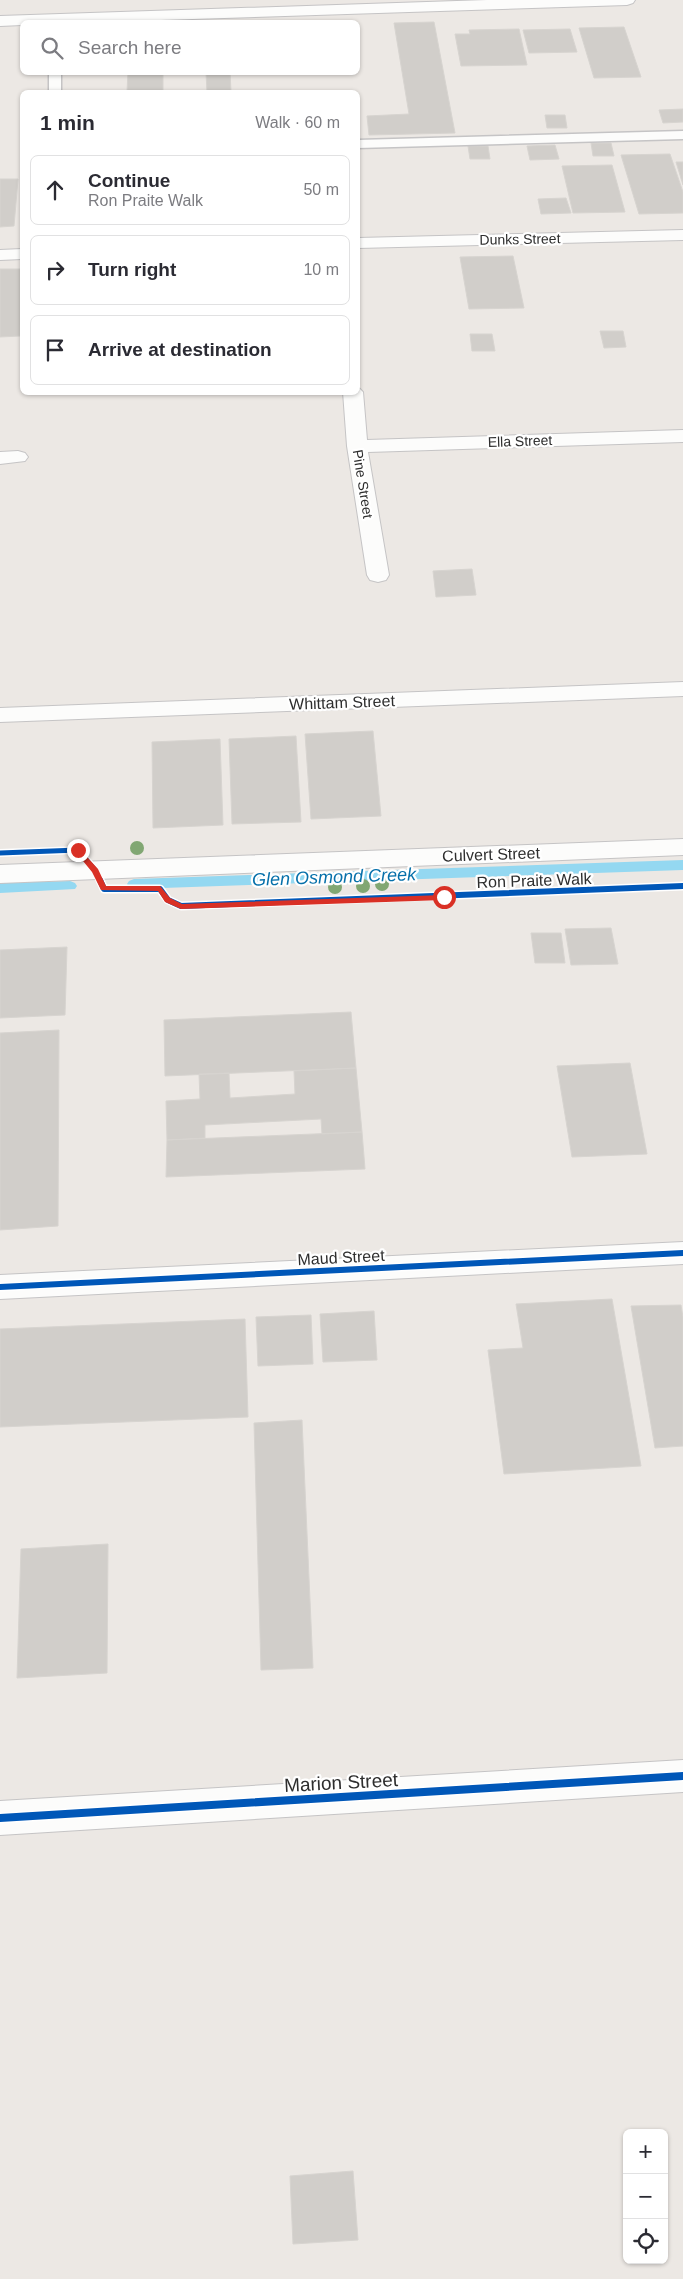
<!DOCTYPE html>
<meta charset="utf-8">
<style>
:root{--surface:#fff;--page:#f7f7f7;--text:#2b2b33;--muted:#7c7c81;--line:#e1e1e2}
body{margin:0;font-family:Arial,sans-serif;background:var(--page);color:var(--text)}
.controls{position:absolute;right:15px;bottom:15px;display:grid;overflow:hidden;border-radius:8px;box-shadow:0 1px 4px #0004}
.controls button{width:45px;height:45px;display:grid;place-items:center;padding:0;border:0;border-bottom:1px solid var(--line);background:var(--surface);color:var(--text);font:25px sans-serif}
.stop{position:absolute;width:15px;height:15px;margin:-11px;border:4px solid #d93025;border-radius:50%;background:#fff}
.stop.end{background:#d93025;border-color:#fff;box-shadow:0 1px 5px #0008}
.list{margin:0;padding:0;list-style:none}
h2{display:flex;justify-content:space-between;align-items:center;height:65px;margin:0;padding:0 20px;font-size:21px}
h2 small{font-size:16px;font-weight:400;color:var(--muted)}
.list li{display:grid;grid-template-columns:32px 1fr auto;gap:15px;align-items:center;box-sizing:border-box;height:70px;margin:0 10px 10px;padding:0 10px;border:1px solid var(--line);border-radius:8px}
.list b{display:block;font-size:19px;white-space:nowrap}
.list p{margin:0;font-size:16px;white-space:nowrap;color:var(--muted)}
.list em{font-size:16px;font-style:normal;color:var(--muted)}
.icon{flex:none;width:28px;height:28px;fill:none;stroke:currentColor;stroke-width:2;stroke-linecap:round;stroke-linejoin:round}
.map{position:relative;flex:none;width:683px;height:2279px;overflow:hidden}
.search{position:absolute;background:var(--surface);box-shadow:0 1px 4px #0004;left:20px;top:20px;width:340px;height:55px;display:flex;align-items:center;gap:12px;box-sizing:border-box;padding:0 18px;border-radius:8px;color:var(--muted);font-size:19px}
.panel{position:absolute;background:var(--surface);box-shadow:0 1px 4px #0004;left:20px;top:90px;width:340px;height:305px;border-radius:8px}
.map>svg:first-child{display:block}
.lines{fill:none;stroke-linecap:round;stroke-linejoin:round}
.stream{fill:#94d8f1;fill-rule:evenodd}
.building{fill:#d1ceca;stroke:#d7d4d0}
.service-casing{stroke:#c5c4c5;stroke-width:3}
.minor-casing{stroke:#c5c4c5;stroke-width:2}
.service{fill:#fcfcfb;fill-rule:evenodd}
.minor{fill:#fcfcfb;fill-rule:evenodd}
.cycleway-far2-casing{stroke:#fff;stroke-width:8}
.cycleway-far1-casing{stroke:#fff;stroke-width:9}
.cycleway-casing{stroke:#fff;stroke-width:11}
.cycleway-far2{stroke:#0057b8;stroke-width:5}
.cycleway-far1{stroke:#0057b8;stroke-width:6}
.cycleway{stroke:#0057b8;stroke-width:8}
.tree{fill:#81a773}
.route{fill:#d93025}
.labels{text-anchor:middle;stroke-width:4.5;stroke-linejoin:round;paint-order:stroke}
.far-street-label{font-size:14px;fill:#2e2e2e;stroke:#fff}
.street-label{font-size:16px;fill:#2e2e2e;stroke:#fff}
.water-label{font-size:18px;font-style:italic;fill:#0670aa;stroke:#fff}
.near-street-label{font-size:19px;fill:#2e2e2e;stroke:#fff}
</style>
<div class="map">
<svg width="683" height="2279" viewBox="0 0 683 2279">
<rect width="100%" height="100%" fill="#ece8e4"/>
<g class="lines">
<path class="stream" d="M683 860V870L134 889 129 887 127 884 129 881 134 879Z
M70 881 75 883 77 886 75 889 0 893V883Z"/>
</g>
<path class="building" d="M434 22 455 133 369 135 367 116 409 114 394 23Z
M624 27 641 77 594 78 579 28Z
M519 29 527 65 461 66 455 34H470L469 30Z
M570 29 577 52 529 53 523 30Z
M128 72H163V92H127Z
M206 72H230L231 92H207Z
M683 109V122L663 123 659 110Z
M545 115H565L567 128H547Z
M591 143H611L614 156H593Z
M555 145 559 159 530 160 527 146Z
M468 146H488L490 159H470Z
M670 154 683 192V213L639 214 621 155Z
M676 162H683V185Z
M612 165 625 212 573 213 562 166Z
M0 179H18L14 226 0 227Z
M566 198 571 213 541 214 538 199Z
M513 256 524 308 469 309 460 257Z
M0 269H22L20 336 0 337Z
M600 331H623L626 347 604 348Z
M470 334H492L495 351H472Z
M472 569 476 595 436 597 433 571Z
M373 731 381 816 311 819 305 734Z
M296 736 301 822 232 824 229 739Z
M220 739 223 825 153 828 152 742Z
M611 928 618 964 571 965 565 929Z
M531 933H561L565 963H535Z
M67 947 65 1015 0 1018V950Z
M351 1012 356 1068 165 1076 164 1020Z
M59 1030 58 1226 0 1230V1033Z
M630 1063 647 1154 572 1157 557 1066Z
M356 1068 362 1132 322 1134 321 1119 205 1125V1138L167 1140 166 1101 200 1099 199 1074 229 1073 230 1098 295 1094 294 1071Z
M362 1132 365 1169 166 1177 167 1140Z
M612 1299 641 1466 504 1474 488 1350 523 1348 516 1304Z
M681 1305 683 1317V1446L655 1448 631 1306Z
M374 1311 377 1360 323 1362 320 1314Z
M311 1315 313 1364 258 1366 256 1317Z
M245 1319 248 1417 0 1427V1329Z
M302 1420 313 1668 261 1670 254 1423Z
M108 1544 107 1673 17 1678 21 1549Z
M353 2171 358 2240 293 2244 290 2176Z"/>
<g class="lines">
<defs>
<path id="service" d="M49 72H61V92H49Z
M683 131V139L358 148V140Z"/>
<path id="minor" d="M487 0H635L633 3 627 5 97 22H22V25L0 26V16Z
M683 230V240L358 248V238Z
M22 249V259L0 260V250Z
M358 387 363 392 367 440 683 430V442L368 452 389 575 386 580 378 582 370 580 367 575 347 446 343 392H358Z
M18 451 25 453 28 457 25 461 0 464V452Z
M683 682V696L0 722V708Z
M683 839V855L0 883V865Z
M683 1242V1264L0 1299V1275Z
M683 1760V1792L0 1835V1801Z"/>
</defs>
<use href="#service" class="service-casing"/>
<use href="#minor" class="minor-casing"/>
<use href="#service" class="service"/>
<use href="#minor" class="minor"/>
<defs>
<path id="cycleway-far2" d="M0 853 78 850 95 870 100 881"/>
<path id="cycleway-far1" d="M100 880 104 889H160L168 900 181 906 683 886
M0 1287 683 1253"/>
<path id="cycleway" d="M0 1818 683 1776"/>
</defs>
<use href="#cycleway-far2" class="cycleway-far2-casing"/>
<use href="#cycleway-far1" class="cycleway-far1-casing"/>
<use href="#cycleway" class="cycleway-casing"/>
<use href="#cycleway-far2" class="cycleway-far2"/>
<use href="#cycleway-far1" class="cycleway-far1"/>
<use href="#cycleway" class="cycleway"/>
</g>
<g class="tree">
<circle cx="137" cy="848" r="7"/>
<circle cx="382" cy="884" r="7"/>
<circle cx="363" cy="886" r="7"/>
<circle cx="335" cy="887" r="7"/>
</g>
<path class="route" d="M78 847 98 869 106 886H160L170 898 182 904 444 895 448 897 444 900 181 909 165 902 158 891 101 890 92 872 74 850Z"/>
<g class="labels">
<g class="far-street-label">
<text transform="translate(520 239) rotate(-1)" y="5">Dunks Street</text>
<text transform="translate(520 441) rotate(-2)" y="5">Ella Street</text>
<text transform="translate(363 484) rotate(81)" y="5">Pine Street</text>
</g>
<g class="street-label">
<text transform="translate(342 702) rotate(-2)" y="6">Whittam Street</text>
<text transform="translate(491 854) rotate(-2)" y="6">Culvert Street</text>
<text transform="translate(534 880) rotate(-2)" y="6">Ron Praite Walk</text>
<text transform="translate(341 1257) rotate(-3)" y="6">Maud Street</text>
</g>
<g class="water-label">
<text transform="translate(334 877) rotate(-2)" y="6">Glen Osmond Creek</text>
</g>
<g class="near-street-label">
<text transform="translate(341 1782) rotate(-3)" y="7">Marion Street</text>
</g>
</g>
</svg>
<div class="controls">
<button>+</button>
<button>−</button>
<button><svg class="icon" aria-label="locate" viewBox="0 0 24 24"><circle cx="12" cy="12" r="6"/><path d="M12 2v4M12 18v4M2 12h4M18 12h4"/></svg></button>
</div>
<div class="stop" style="left:444px;top:897px"></div>
<div class="stop end" style="left:78px;top:850px"></div>
<div class="search"><svg class="icon" aria-label="search" viewBox="0 0 24 24"><circle cx="10" cy="10" r="6"/><path d="M15 15l6 6"/></svg>Search here</div>
<section class="panel">
<h2>1 min<small>Walk · 60 m</small></h2>
<ul class="list">
<li><svg class="icon" aria-label="ahead" viewBox="0 0 24 24"><path d="M12 20V5M6 11l6-6 6 6"/></svg><div><b>Continue</b><p>Ron Praite Walk</p></div><em>50 m</em></li>
<li><svg class="icon" aria-label="right" viewBox="0 0 24 24"><path d="M7 20v-9h11M14 6l5 5-5 5"/></svg><div><b>Turn right</b></div><em>10 m</em></li>
<li><svg class="icon" aria-label="arrive" viewBox="0 0 24 24"><path d="M6 21V4h12l-3 4 3 4H6"/></svg><div><b>Arrive at destination</b></div></li>
</ul>
</section>
</div>
